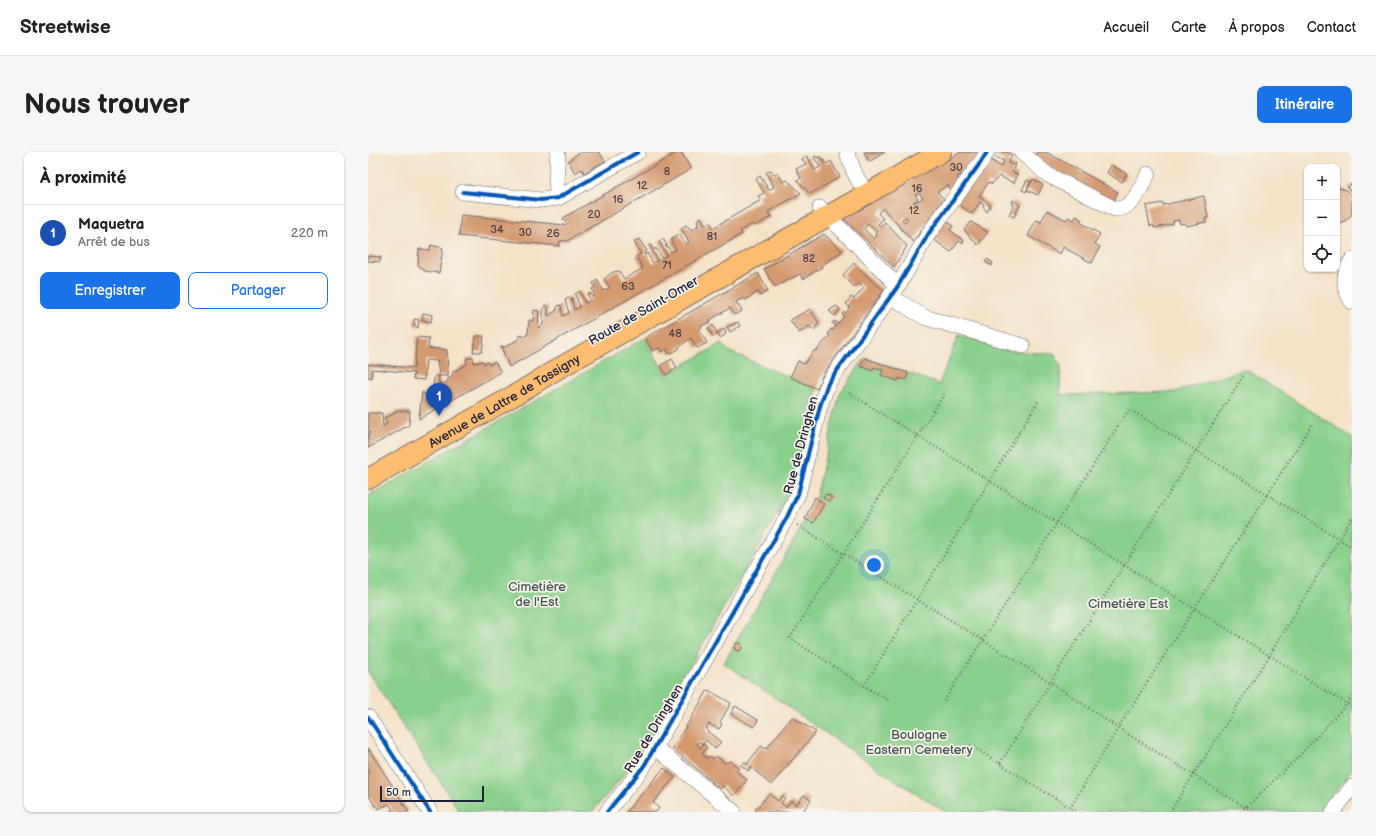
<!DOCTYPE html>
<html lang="fr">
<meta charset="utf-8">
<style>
:root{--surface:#fff;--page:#f6f6f6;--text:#202124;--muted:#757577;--line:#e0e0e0;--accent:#1a73e8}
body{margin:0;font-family:"Balsamiq Sans",sans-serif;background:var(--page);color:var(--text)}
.controls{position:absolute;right:12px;top:12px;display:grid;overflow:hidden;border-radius:8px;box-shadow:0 1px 3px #0004}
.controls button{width:36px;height:36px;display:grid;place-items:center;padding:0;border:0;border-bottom:1px solid var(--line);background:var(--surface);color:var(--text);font:20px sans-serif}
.scale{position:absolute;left:12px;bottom:10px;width:104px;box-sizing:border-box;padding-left:4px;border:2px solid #22223b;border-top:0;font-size:11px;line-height:14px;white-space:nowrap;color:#22223b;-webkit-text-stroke:3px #f7f3e8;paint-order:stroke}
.you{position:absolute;left:506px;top:413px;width:14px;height:14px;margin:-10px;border:3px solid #fff;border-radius:50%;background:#1a73e8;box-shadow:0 0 0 6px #1a73e833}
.badge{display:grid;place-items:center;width:26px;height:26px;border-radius:50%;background:var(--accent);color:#fff;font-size:13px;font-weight:700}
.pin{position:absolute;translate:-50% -33px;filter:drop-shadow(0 1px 2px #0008)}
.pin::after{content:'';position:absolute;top:21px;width:14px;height:12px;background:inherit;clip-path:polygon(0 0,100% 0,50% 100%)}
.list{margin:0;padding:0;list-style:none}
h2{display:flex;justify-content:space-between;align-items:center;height:52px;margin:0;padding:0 16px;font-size:17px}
h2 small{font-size:13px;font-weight:400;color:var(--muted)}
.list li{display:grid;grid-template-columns:26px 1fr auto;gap:12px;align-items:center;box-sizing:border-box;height:56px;padding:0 16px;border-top:1px solid var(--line)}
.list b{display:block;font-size:15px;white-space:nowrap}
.list p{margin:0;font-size:13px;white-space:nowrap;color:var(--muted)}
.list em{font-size:13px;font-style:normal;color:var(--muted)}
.actions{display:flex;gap:8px;padding:12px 16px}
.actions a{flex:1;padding:9px 0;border:1px solid var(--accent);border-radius:8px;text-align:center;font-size:14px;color:var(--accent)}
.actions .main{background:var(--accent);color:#fff}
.icon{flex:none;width:22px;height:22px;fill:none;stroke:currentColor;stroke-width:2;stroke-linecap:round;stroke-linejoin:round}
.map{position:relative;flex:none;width:984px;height:660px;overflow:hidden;border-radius:8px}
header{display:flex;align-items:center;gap:24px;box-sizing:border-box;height:56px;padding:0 20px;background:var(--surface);border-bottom:1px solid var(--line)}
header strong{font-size:19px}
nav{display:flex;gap:22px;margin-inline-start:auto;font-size:14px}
.intro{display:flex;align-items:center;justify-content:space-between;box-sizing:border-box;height:96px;padding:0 24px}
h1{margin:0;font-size:28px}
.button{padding:10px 18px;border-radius:8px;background:var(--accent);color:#fff;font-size:14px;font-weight:700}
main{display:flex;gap:24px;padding:0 24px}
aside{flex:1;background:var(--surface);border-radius:8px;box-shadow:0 1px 3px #0004}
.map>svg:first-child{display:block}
.green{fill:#89d08b;stroke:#567963}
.building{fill:#d39a70;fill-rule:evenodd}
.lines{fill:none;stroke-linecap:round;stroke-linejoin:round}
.minor-casing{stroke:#6c656c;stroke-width:16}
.major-casing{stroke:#6c656c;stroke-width:22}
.path{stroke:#6c656c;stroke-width:2.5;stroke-dasharray:1 3;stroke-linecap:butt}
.minor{stroke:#fff;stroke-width:15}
.major{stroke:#fcbd6f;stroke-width:20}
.cycleway-casing{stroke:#f7f3e8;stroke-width:6}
.cycleway{stroke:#0057b8;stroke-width:4}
.labels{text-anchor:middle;stroke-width:3.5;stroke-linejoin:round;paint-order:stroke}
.number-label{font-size:11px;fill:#4e4048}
.street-label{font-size:13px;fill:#22223b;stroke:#f7f3e8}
.park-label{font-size:13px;fill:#415653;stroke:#f7f3e8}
</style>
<header>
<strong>Streetwise</strong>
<nav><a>Accueil</a><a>Carte</a><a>À propos</a><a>Contact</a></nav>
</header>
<div class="intro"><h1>Nous trouver</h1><a class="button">Itinéraire</a></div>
<main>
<aside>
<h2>À proximité<small></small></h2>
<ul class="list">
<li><span class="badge" style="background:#1a4fb4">1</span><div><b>Maquetra</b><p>Arrêt de bus</p></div><em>220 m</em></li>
</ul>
<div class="actions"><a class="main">Enregistrer</a><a>Partager</a></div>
</aside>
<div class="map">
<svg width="984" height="660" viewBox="0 0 984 660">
<rect width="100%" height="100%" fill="#f7f3e8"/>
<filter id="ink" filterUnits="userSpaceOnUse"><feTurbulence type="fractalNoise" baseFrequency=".025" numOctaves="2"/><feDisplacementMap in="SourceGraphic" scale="8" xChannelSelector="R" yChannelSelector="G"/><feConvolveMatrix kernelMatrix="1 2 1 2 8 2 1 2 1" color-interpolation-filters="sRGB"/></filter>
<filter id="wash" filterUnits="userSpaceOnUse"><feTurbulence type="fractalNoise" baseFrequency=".012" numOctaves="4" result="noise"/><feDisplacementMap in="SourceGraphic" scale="16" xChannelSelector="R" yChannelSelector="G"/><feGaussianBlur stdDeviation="0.9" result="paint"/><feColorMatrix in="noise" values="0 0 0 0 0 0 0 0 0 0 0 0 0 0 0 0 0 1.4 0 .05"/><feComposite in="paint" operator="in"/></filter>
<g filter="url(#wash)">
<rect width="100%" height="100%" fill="#f4e2c8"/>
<path class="green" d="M591 183 642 199 686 202 693 213 692 243 807 240 877 217 984 285V618L952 660H578L516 621 356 511 433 376 448 345 472 241 497 206 571 232Z
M277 186 298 223 354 191 360 199 449 237 423 338 266 611 224 660H92L0 520V344Z"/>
<g id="blocks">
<path class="building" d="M212 0H231L237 9 216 21 214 17 207 21 200 9Z
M310 0H313L323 17 199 89H192L191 94 91 84 93 63 197 73 199 72 195 66Z
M496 0H517L501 10Z
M593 0H615L595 25 594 22 589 25 592 29 583 39 580 33 569 40 576 47 545 90 515 56 510 61 515 67 510 72 513 75 517 70 539 94 526 115 475 66ZM551 41 555 46 546 51 545 50 550 47 547 43ZM537 65 540 67 537 71 534 67ZM500 72 509 80 507 82 509 84 506 87 496 77Z
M625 0H638L644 3 640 11 645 13 648 11 644 20 650 23 646 31 631 24 624 32 621 30 611 44 623 54 619 60 615 55 616 53 612 50 604 62 588 50 621 7 633 15 636 9 624 3Z
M669 0H678L750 40 745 50 666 7Z
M439 4 447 18 452 15 446 5 448 4 450 6 452 4 458 12 463 9 472 25 442 42 429 28 433 26 428 17 438 12 434 7Z
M743 13 759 22 754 30 739 21Z
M403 18 406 23 410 21 415 30 419 28 433 41 400 60 403 65 387 74 385 72 372 79 374 82 141 215 133 194H135V196L151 187V184L154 183 155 185 160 182 161 168 165 169 166 158 171 159 170 176 175 173V156H177V153L180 154V164L188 159 190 154 193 153 195 164 201 161 197 148 203 145 206 158 212 155 207 142 212 139 217 151 223 148 219 142 222 141 225 145 227 144 224 137 227 135 225 131 229 128 236 139 242 136 236 127 245 120 251 119 256 127 275 116 268 104 273 102 266 90 271 87 279 99 276 101 277 103 279 101 285 111 290 108 281 93 282 92 286 98 288 96 294 106 299 103 291 89 295 87 299 93 297 94 300 95 303 100 308 98 303 88 311 82 317 92 321 90 313 76 318 73 324 78 330 74 329 68 333 65 337 73 342 70 345 76 393 48 390 44 396 41 388 27 392 24 401 38 406 35 398 21Z
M665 27 675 33 670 43 659 38Z
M659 28 663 30 658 40 654 38Z
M984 31V40L979 36Z
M969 35 978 38 984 44V62L977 69 969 71Z
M836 44 840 66H837L838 70 818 74 817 71 812 72 811 68 805 69V72L786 76 785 73 782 74 778 54 795 51V53Z
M645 48 652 53 646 65 641 63 646 52 644 51Z
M679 58 698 68 700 65 706 68 708 64 714 68 712 70 732 82 727 92 732 95 724 111 695 95 692 102 660 84 668 68 673 70Z
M576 66 585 74 582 78 596 89 594 91 591 89 583 100 562 85Z
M603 70 620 80 610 93 596 78Z
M456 82 474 99 453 114 454 115 435 127 432 122 407 135 396 117Z
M63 93 75 96 71 121 57 119 50 113 51 97 62 98Z
M0 104 13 105 12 110 0 109Z
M619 107 625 111 624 114 617 110Z
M486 111 505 130 516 138 455 222 449 237 422 225 430 209 436 212 447 198 448 199 462 183 460 182 463 177 465 178 468 174 464 171 466 169 470 172 476 164 474 162 476 160 478 161 482 155 478 152 483 145 486 147 496 136 490 131 486 135 475 123Z
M390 121 400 139 392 144 390 140 377 148 375 146 368 150 374 159 366 163 362 156 342 168 343 170 333 174 334 175 331 177 339 191 329 196 323 186 310 196 311 197 301 202 299 197 294 200 291 196 285 199 277 186Z
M468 154 472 157 467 164 461 159Z
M442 157 451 171 446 178 441 174 431 181 422 168Z
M55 161 64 163 63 170 54 168Z
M46 167 51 168 50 176 46 173Z
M370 170 372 174 362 180 359 175Z
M345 173 349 181 356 177 358 182 352 186 350 182 345 185 340 176Z
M108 184H116L114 200H105Z
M49 185 61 186 60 196 79 198 80 224H71V232L73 231 74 233 80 229V226L84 224 85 220 99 212 98 207 105 205 106 211 115 209 116 212 120 210 121 213 127 210 133 220 51 267 54 240 57 243 65 238 66 225 71 223 69 209 58 208 56 228 45 227 46 221 4 217V226L0 225V212L46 216Z
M497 206 540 221 538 228 531 226 530 229 513 223 515 218 506 215 505 219 492 214Z
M304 207 309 216 298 223 293 213Z
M27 259H42L41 273 0 296V282L2 281 0 278V261H14L15 274 19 272 16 266 27 261Z
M458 342 464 345 461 349 455 346Z
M447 345 456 352 445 371 437 367Z
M366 495a4 4 0 1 1 8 0a4 4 0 1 1-8 0Z
M340 538 363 551 352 570 354 572 351 577 341 572 338 576 340 577 339 579 353 590 347 597 338 588 335 592 331 590 329 593 332 596 335 592 339 596 334 602 339 606 342 604 345 607 348 604 357 611 362 609 371 616 368 619 379 628 366 644 355 634 352 637 305 596Z
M367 554 390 568 386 575 363 562Z
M424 565 448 580 403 633 383 615 380 619 373 613 376 610 379 612 393 594 398 597Z
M0 596 13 616 41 660H21L25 658 21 652 10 657 5 650 0 642Z
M296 616 307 625 285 651 291 656 288 660H258Z
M401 642 410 649 414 644 417 646 413 651 418 655 423 649 428 653 436 643 443 648 435 659 436 660H389L387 658Z"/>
</g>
</g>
<g filter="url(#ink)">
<use href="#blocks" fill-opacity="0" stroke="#6c656c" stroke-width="1"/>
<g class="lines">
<defs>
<path id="minor" d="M479 0 486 20 498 42
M653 0 680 23 747 57C765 58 773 35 780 22
M95 40 173 48 190 46 270 0
M190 46 188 29 190 0
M452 56 530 134
M984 108C974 122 975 136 984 150
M522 144 556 165 655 194
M0 565 62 660
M287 595 366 660
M239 660 276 614 418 367 430 342 452 254 460 231 530 134 561 81 613 10 619 0
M965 660 984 635"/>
<g id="major">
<path id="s1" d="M0 327 152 240 186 219 573 0"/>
</g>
</defs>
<use href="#minor" class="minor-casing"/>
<use href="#major" class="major-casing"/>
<path class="path" d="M481 241 984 555
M429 373 684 531 750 576 885 660
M496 534 422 486 578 239
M520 548 496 534 671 248
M576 549 761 257 984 395
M602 593 709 660
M632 611 875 224
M702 656 750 576 945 271
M802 660 901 504 984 366
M873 660 929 606 979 552 984 544"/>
<use href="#minor" class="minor"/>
<use href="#major" class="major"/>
<defs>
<path id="cycleway" d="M95 40 173 48 190 46 270 0
M0 565 62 660
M239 660 276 614 418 367 430 342 452 254 460 231 530 134 561 81 613 10 619 0"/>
</defs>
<use href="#cycleway" class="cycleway-casing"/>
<use href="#cycleway" class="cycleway"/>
</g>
</g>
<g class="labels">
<g class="number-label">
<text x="588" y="19">30</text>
<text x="299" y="23">8</text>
<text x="274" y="37">12</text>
<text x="549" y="40">16</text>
<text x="250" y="51">16</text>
<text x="546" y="62">12</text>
<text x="226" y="66">20</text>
<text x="129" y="81">34</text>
<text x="157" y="84">30</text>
<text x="185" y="85">26</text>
<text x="344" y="88">81</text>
<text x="441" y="110">82</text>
<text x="299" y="117">71</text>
<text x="260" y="138">63</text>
<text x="307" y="185">48</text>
</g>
<g class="street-label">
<text transform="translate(275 158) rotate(-30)" y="5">Route de Saint-Omer</text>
<text dy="5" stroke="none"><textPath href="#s1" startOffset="157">Avenue de Lattre de Tassigny</textPath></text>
<text transform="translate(432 293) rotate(-75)" y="5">Rue de Dringhen</text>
<text transform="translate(285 576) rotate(-59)" y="5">Rue de Dringhen</text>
</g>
<g class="park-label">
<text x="169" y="439">Cimetière<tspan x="169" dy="15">de l'Est</tspan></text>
<text x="760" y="456">Cimetière Est</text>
<text x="551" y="587">Boulogne<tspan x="551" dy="15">Eastern Cemetery</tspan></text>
</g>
</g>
</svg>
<div class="controls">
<button>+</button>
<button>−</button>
<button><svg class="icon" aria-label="locate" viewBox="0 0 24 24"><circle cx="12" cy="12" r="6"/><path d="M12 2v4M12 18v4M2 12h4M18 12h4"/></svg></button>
</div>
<div class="scale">50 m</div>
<div class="you"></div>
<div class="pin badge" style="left:71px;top:264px;background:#1a4fb4">1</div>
</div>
</main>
